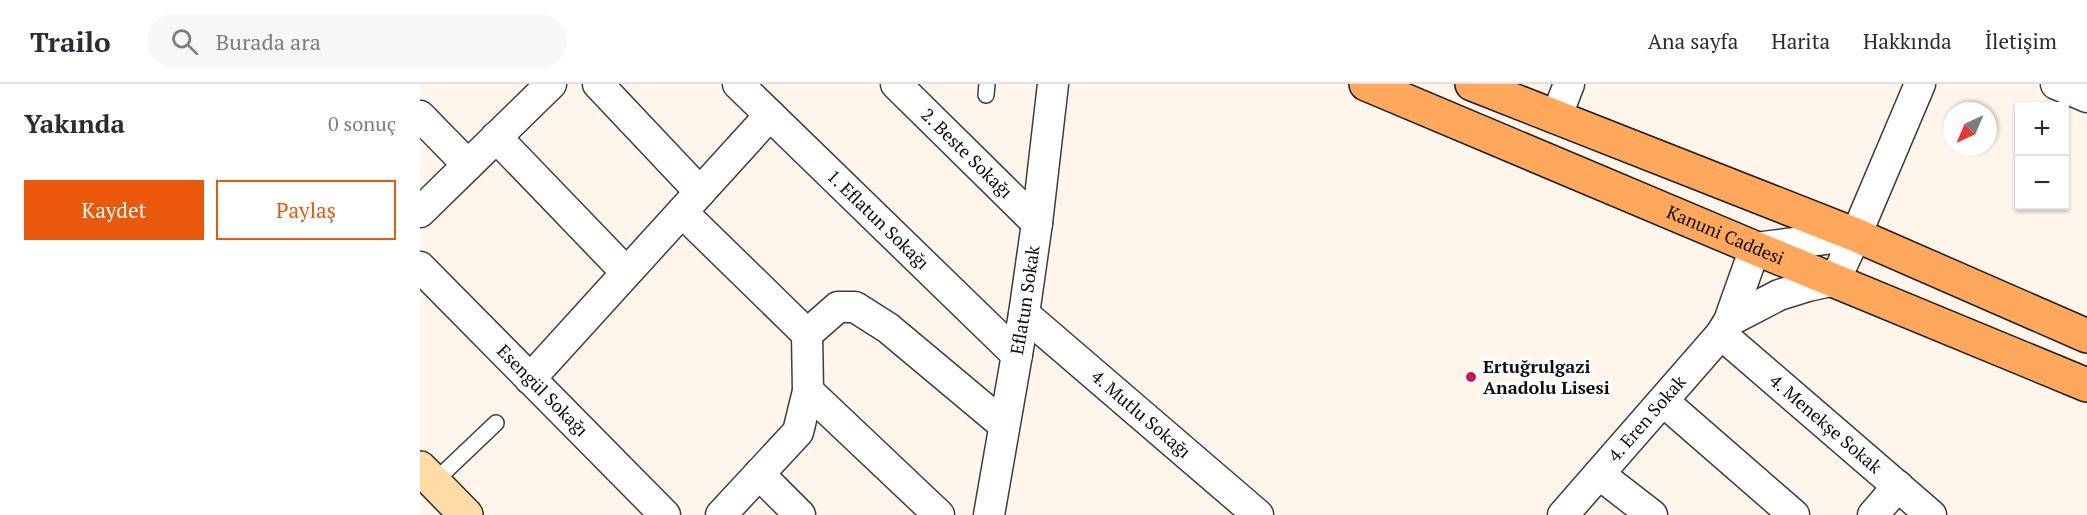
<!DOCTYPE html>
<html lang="tr">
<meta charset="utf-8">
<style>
:root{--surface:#fff;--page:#f7f7f7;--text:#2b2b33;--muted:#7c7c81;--line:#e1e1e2;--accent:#ea580c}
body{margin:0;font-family:"PT Serif",serif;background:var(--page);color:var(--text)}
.controls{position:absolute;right:18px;top:18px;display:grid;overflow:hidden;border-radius:0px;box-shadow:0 2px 4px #0004}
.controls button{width:54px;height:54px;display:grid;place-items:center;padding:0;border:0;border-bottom:2px solid var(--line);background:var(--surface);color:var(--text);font:30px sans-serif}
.compass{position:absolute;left:1523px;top:18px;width:54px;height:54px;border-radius:50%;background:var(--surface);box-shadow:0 2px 4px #0004;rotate:224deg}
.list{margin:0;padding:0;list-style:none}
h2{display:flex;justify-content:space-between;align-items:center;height:78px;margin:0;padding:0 24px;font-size:26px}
h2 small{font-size:20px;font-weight:400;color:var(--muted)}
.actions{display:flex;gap:12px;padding:18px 24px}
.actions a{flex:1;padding:14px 0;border:2px solid var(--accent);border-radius:0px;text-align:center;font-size:21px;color:var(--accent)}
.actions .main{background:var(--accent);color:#fff}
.icon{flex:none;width:33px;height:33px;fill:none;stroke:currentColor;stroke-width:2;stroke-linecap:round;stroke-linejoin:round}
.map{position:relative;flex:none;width:1667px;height:431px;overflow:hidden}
header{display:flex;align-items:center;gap:36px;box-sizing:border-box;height:84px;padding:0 30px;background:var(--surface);border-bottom:2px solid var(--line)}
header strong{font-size:28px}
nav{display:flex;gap:33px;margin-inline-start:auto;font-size:21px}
.search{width:420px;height:54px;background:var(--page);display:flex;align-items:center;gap:15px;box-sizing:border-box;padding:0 21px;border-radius:33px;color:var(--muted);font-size:22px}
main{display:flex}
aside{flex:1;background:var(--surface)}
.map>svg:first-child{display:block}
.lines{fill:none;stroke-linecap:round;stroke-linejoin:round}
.lane-casing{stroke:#3e3e3e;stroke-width:18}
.street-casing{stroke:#3e3e3e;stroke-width:33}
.secondary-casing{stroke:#2d2d2d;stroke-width:36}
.primary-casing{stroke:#1c1c1c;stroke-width:36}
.lane{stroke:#fff;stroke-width:15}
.street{stroke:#fff;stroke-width:30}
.secondary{stroke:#ffdba5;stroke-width:33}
.primary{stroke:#ffa75a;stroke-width:33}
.poi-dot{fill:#c31c55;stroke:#fff;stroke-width:2}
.labels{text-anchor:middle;stroke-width:6;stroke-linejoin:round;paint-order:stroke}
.street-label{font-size:18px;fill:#0b0b0b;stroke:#fff}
.poi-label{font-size:18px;font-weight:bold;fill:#0b0b0b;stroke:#fff;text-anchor:start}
</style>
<header>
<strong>Trailo</strong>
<div class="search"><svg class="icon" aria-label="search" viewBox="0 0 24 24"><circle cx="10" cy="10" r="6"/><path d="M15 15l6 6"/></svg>Burada ara</div>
<nav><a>Ana sayfa</a><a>Harita</a><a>Hakkında</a><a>İletişim</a></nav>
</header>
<main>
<aside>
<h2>Yakında<small>0 sonuç</small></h2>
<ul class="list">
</ul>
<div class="actions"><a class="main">Kaydet</a><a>Paylaş</a></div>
</aside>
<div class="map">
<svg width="1667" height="431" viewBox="0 0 1667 431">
<rect width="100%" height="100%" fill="#fff5ea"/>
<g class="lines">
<defs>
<path id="lane" d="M566 11 567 0
M14 398 76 339"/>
<g id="street">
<path d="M178 0 280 108"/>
<path id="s1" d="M318 0 597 271"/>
<path id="s2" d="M476 0 617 139"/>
<path d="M1636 0 1667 13"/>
<path d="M0 32 48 81"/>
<path d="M1136 34 1149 0"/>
<path d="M76 53 206 188"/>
<path d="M0 128 131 0"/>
<path d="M262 128 387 250 388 307 378 348 301 431"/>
<path d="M1436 151 1500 0"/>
<path id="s3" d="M0 183 245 431"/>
<path id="s4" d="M604 230 838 431"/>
<path d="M387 250 418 223H435L468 244 584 341"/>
<path id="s5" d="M1301 250 1511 431"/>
<path d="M110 295 350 31"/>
<path d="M388 307 519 431"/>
<path d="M1243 317 1374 431"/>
<path d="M339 390 380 431"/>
<path d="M1179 390 1232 431"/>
<path id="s6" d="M569 431 604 230 617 139 633 0"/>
<path id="s7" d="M1143 431 1301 250 1309 237 1335 164 1436 151 1415 196 1388 202 1359 211 1309 237"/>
<path d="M1453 431 1478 402"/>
</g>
<path id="secondary" d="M0 384 46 431"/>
<g id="primary">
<path id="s8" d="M946 0 1335 164 1667 301"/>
<path d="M1052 0 1436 151 1667 252"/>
</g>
</defs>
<use href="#lane" class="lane-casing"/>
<use href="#street" class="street-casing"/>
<use href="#secondary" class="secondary-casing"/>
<use href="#primary" class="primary-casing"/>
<use href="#lane" class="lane"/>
<use href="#street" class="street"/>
<use href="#secondary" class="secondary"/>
<use href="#primary" class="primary"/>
</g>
<circle class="poi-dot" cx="1051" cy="293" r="6"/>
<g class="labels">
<g class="street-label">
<text dy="6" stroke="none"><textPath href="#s2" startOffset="99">2. Beste Sokağı</textPath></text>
<text dy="6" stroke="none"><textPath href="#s1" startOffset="195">1. Eflatun Sokağı</textPath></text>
<text dy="6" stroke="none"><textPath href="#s8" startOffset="390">Kanuni Caddesi</textPath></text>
<text dy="6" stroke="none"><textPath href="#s6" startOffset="218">Eflatun Sokak</textPath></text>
<text dy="6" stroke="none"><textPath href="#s3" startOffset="174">Esengül Sokağı</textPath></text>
<text dy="6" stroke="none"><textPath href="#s4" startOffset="154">4. Mutlu Sokağı</textPath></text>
<text dy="6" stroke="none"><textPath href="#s7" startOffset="128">4. Eren Sokak</textPath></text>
<text dy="6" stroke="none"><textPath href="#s5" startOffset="138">4. Menekşe Sokak</textPath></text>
</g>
<g class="poi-label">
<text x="1063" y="289">Ertuğrulgazi<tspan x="1063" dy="21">Anadolu Lisesi</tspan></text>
</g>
</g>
</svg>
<div class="controls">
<button>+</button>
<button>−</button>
</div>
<svg class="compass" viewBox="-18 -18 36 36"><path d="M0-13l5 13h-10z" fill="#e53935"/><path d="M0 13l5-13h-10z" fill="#7c7c81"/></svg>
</div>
</main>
